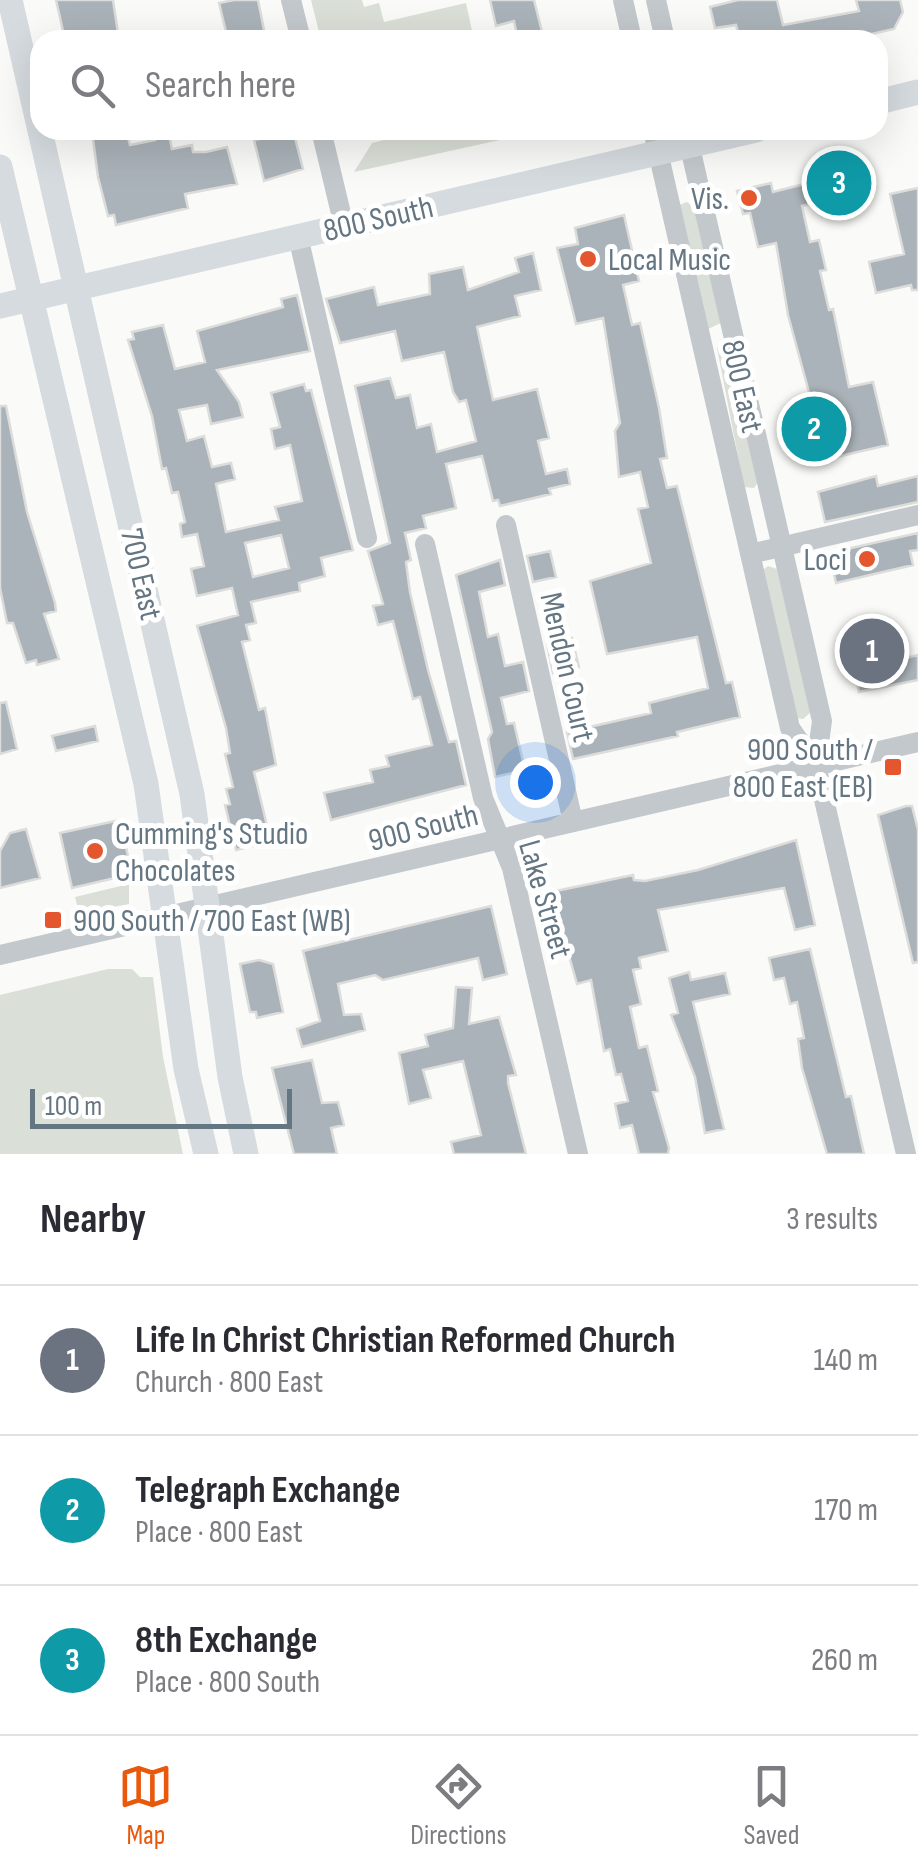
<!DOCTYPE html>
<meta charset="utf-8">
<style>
:root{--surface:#fff;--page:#f7f7f7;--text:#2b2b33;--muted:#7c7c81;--line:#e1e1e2;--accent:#ea580c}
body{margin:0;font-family:"Sofia Sans Condensed",sans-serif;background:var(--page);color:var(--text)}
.scale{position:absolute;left:30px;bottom:25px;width:262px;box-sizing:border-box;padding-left:10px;border:5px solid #657683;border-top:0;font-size:28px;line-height:35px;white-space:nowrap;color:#657683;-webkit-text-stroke:8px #fff;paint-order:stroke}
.you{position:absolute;left:535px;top:782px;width:35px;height:35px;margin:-25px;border:8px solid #fff;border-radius:50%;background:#1a73e8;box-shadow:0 0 0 15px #1a73e833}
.badge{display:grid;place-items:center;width:65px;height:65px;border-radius:50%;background:var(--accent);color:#fff;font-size:32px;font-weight:700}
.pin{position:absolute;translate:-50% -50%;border:5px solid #fff;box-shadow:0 2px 10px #0006}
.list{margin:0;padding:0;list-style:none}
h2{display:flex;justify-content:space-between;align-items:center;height:130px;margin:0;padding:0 40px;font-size:42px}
h2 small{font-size:32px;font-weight:400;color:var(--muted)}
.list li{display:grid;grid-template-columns:65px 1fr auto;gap:30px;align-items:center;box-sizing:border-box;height:150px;padding:0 40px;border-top:2px solid var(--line)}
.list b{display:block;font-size:38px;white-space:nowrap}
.list p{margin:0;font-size:32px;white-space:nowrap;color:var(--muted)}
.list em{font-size:32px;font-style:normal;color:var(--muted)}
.icon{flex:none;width:55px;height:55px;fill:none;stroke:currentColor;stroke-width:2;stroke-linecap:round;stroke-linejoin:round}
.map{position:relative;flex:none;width:918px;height:1154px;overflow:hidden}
.search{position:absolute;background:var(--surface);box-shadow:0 10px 40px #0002;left:30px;right:30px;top:30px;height:110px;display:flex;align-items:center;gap:25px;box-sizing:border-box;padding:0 35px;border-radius:30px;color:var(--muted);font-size:38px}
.sheet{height:580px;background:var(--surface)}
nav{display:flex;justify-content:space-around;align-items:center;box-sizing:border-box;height:140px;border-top:2px solid var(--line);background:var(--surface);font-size:28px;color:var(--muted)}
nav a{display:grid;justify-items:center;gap:5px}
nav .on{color:var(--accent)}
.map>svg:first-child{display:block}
.green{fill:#dadfd7}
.building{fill:#aab3b9;stroke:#dcdcda;stroke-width:2.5;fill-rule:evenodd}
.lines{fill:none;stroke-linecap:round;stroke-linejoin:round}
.minor{stroke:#c3c8cc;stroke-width:20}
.major{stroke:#d6dbdf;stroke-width:25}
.poi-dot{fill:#e4572e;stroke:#fff;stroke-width:4}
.labels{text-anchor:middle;stroke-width:10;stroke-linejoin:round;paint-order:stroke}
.poi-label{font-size:32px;fill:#657683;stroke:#fff;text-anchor:end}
.street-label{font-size:32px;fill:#657683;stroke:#fff}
</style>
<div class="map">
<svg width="918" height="1154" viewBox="0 0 918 1154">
<rect width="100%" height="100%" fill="#fafaf8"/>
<path class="green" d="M311 0H362L364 7 379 3 384 22 466 3 474 40H321Z
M424 130H545L354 172 372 143Z
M687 202 695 208 721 323 708 329 679 205Z
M717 348 728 351 758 482 754 488 744 487Z
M768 566 777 569 811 712 803 719 796 718 763 570Z
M129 884V904L79 913 75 897Z
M108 969H132L140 977H153L163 1057 183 1154H0V995Z"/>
<path class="building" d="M56 0H113L119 40H65Z
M234 0H258L266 40H228L219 3Z
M490 0H534L544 40H518L514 21 496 26Z
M738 0H777L783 25 859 11 856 0H900L903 12 894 29 867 35 868 40H740L736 25 715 28 710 7Z
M126 130 130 145 155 140 153 130H168L172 149 192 145 193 152H206L227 147 237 184 185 194 188 208 116 225 114 215 108 216 98 177 92 132Z
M278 130H293L303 169 264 181 254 140 279 135Z
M865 163 871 190 802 206 810 242 819 240 826 270 820 271 829 310 833 309 849 387 873 382 888 445 806 464 791 401 810 396 788 315 776 243 758 247 750 213 743 214 737 191 771 183 773 192 808 183 806 176Z
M918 188V290H912L911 285 876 293 869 262 904 254 890 194Z
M624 215 639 281 623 285 632 325 640 323 659 408 667 458 660 459 667 488 677 486 726 683 732 682 740 717 677 732 678 736 573 759 567 732 651 713 649 703 708 688 697 637 607 654 590 581 651 563 638 509 648 507 640 472 619 477 615 431 620 423 603 318 576 324 557 248 578 244 575 228Z
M533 253 541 290 515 296 520 316 477 327 493 400 537 389 549 438 538 441 546 474 567 469 570 484 549 489 551 494 500 506 498 500 493 501 482 456 446 464 456 508 423 516 426 528 405 533 411 560 406 562 410 592 428 670 449 742 456 741 466 785 331 820 324 793 373 782 370 770 389 766 386 756 432 745 420 697 413 699 393 621 378 625 373 606 383 604 368 551 390 543 355 386 390 378 396 398 410 395 417 428 431 424 437 452 476 441 466 400 459 402 453 392 444 352 402 361 395 331 340 343 326 299 374 287 378 305 430 294 429 274 463 267 468 290 519 272 515 258Z
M297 295 310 351 217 370 239 402 243 417 211 424 207 405 179 410 187 441 204 436 212 467 231 463 235 479 216 484 226 532 279 520 275 507 302 501 290 445 275 449 271 429 280 427 271 393 304 384 306 391 311 390 353 550 321 558 325 576 299 583 300 591 251 602 256 623 246 625 250 640 242 642 259 710 265 708 276 765 254 772 271 842 236 850 225 805 230 804 226 789 233 787 225 754 230 753 226 728 197 626 238 615 232 588 197 596 191 569 204 566 197 534 182 537 180 524 185 522 178 492 172 493 166 468 162 469 152 416 128 340 134 339 132 332 163 325 175 369 205 362 197 331 283 307 281 299ZM281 535 289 568 253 577 245 543Z
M0 406H6L27 512 55 603 56 611 44 614 59 659 37 665 36 660 26 663 13 623H7L0 588Z
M876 476 878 486 918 476V502L825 522 818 492Z
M918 533V550L910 551 913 565 836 583 829 553Z
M550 551 556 577 533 582 527 556Z
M500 560 505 585 479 592 488 637 498 634 505 666 523 662 529 691 501 698 507 724 514 723 525 770 495 777 488 739 492 732 456 575Z
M888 625 897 660 918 655V680L859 692 846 636 864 627Z
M572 638 579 667 553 673 547 644Z
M6 702 17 749 0 754V703Z
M95 726 98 741 56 751 52 736Z
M906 806H912L918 830V962L913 963 878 815Z
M120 820 132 874 72 888 60 833Z
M26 829 40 878 0 888V851L10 833Z
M796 840 815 925 795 930 784 888 658 910 668 951 639 958 641 968 633 970 641 1004 630 1007 639 1048 647 1046 658 1091 653 1092 669 1148 668 1154H639L632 1125 620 1128 615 1104 628 1101 621 1074 616 1075 610 1049 604 1051 591 980 577 984 551 892 633 875 634 880 645 881 698 870Z
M491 906 507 974 483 980 478 958 383 980 375 975 338 984 344 1015 361 1014 365 1030 302 1047 297 1029 320 1021 303 951Z
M810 949 846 1097 851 1096 864 1154H827L802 1068 798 1039 804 1038 797 1002 790 1004 784 978 774 980 769 958Z
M259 960 273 964 283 1012 257 1018 256 1012H250L240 964Z
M689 972 691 980 725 973 730 994 693 1002 724 1129 705 1133 695 1077 671 1015 678 1013 669 978Z
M456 987 472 988 469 1024 499 1017 516 1075 508 1076V1083L526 1154H454L451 1142 481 1135 463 1061 423 1070 431 1098 409 1104 399 1053 428 1046 425 1035 453 1028Z
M312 1060 322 1103 338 1102 344 1125 331 1128 337 1154H294L280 1100 272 1068Z"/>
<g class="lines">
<path class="minor" d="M291 0 301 40
M623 0 632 40
M656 0 665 40
M321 130 344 226
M653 130 790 728 816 765
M686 130 822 721 816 765 906 1154
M298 236 367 538
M506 525 573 822
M425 544 483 798 512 868 578 1154
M750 554 918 515
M0 955 918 742"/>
<path class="major" d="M10 0 192 794 230 1077 246 1154
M878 102 918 92
M0 167 146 784 186 1069 206 1154
M0 306 756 130"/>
</g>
<g class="poi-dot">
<circle cx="749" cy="198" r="10"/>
<circle cx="588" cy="259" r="10"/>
<circle cx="867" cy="559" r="10"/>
<rect x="883" y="757" width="20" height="20" rx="5"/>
<circle cx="95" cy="851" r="10"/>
<rect x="43" y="910" width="20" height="20" rx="5"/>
</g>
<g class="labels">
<g class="poi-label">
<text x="729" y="209">Vis.</text>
<text x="608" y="270" text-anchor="start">Local Music</text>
<text x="847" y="570">Loci</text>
<text x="873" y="760">900 South /<tspan x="873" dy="37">800 East (EB)</tspan></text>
<text x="115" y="844" text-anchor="start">Cumming's Studio<tspan x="115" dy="37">Chocolates</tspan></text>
<text x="73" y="931" text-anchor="start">900 South / 700 East (WB)</text>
</g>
<g class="street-label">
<text transform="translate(378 218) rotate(-13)" y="11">800 South</text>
<text transform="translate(743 386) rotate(77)" y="11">800 East</text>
<text transform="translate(142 574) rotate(77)" y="11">700 East</text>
<text transform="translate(568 667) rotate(77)" y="11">Mendon Court</text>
<text transform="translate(423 827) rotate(-14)" y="11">900 South</text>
<text transform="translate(546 899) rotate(74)" y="11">Lake Street</text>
</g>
</g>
</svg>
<div class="scale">100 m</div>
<div class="you"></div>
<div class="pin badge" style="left:872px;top:651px;background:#6b7280">1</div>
<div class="pin badge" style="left:814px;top:429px;background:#0f9aa8">2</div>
<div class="pin badge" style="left:839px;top:183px;background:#0f9aa8">3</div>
<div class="search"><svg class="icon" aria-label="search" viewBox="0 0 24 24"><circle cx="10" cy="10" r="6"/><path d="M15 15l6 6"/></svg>Search here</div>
</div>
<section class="sheet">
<h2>Nearby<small>3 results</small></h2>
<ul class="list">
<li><span class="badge" style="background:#6b7280">1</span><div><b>Life In Christ Christian Reformed Church</b><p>Church · 800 East</p></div><em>140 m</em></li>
<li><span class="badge" style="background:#0f9aa8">2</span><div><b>Telegraph Exchange</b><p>Place · 800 East</p></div><em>170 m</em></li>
<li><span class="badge" style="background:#0f9aa8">3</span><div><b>8th Exchange</b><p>Place · 800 South</p></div><em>260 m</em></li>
</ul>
</section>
<nav>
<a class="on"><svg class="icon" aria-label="map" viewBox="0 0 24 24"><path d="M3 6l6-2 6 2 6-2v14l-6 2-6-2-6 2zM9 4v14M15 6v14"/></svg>Map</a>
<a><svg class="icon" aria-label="directions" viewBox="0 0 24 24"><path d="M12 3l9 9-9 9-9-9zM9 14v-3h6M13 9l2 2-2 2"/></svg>Directions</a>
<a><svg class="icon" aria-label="saved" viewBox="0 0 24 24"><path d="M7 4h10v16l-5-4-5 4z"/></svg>Saved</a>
</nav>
